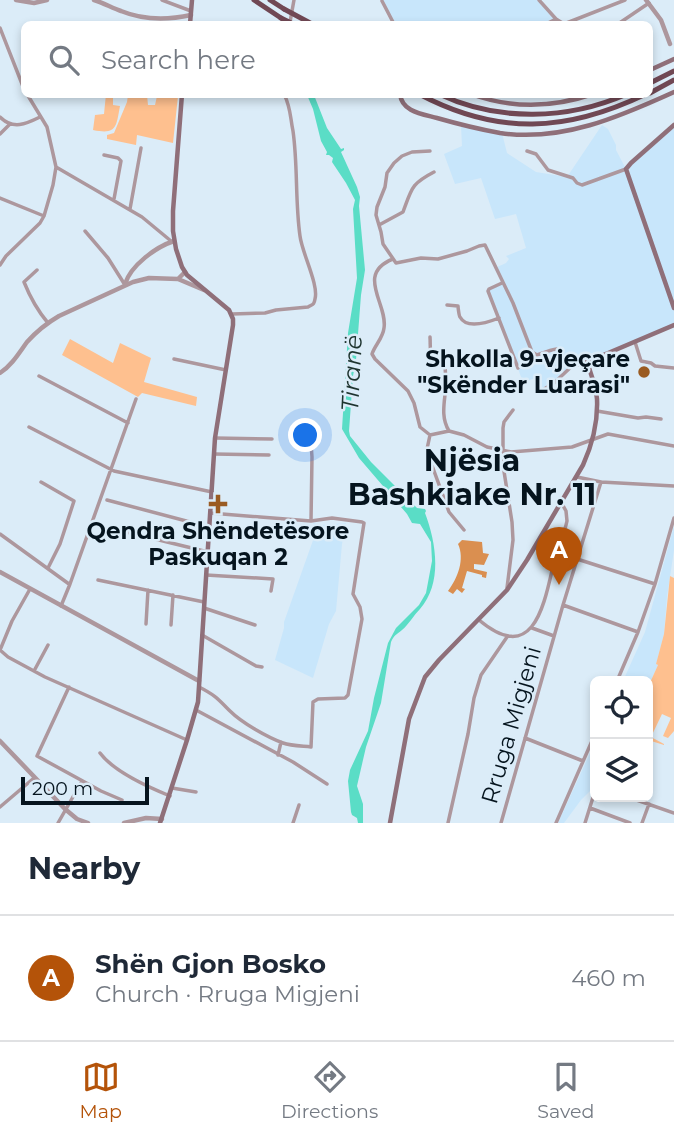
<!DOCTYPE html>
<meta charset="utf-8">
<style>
:root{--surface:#fff;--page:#f6f6f7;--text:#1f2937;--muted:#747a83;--line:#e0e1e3;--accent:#b45309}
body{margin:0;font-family:Montserrat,sans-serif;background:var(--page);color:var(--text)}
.controls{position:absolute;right:21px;bottom:21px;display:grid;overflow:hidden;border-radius:10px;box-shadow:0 4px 10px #0003}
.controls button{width:63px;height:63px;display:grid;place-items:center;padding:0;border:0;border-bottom:2px solid var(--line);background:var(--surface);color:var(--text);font:35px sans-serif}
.scale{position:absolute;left:21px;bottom:18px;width:128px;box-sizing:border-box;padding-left:7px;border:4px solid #05141e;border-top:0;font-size:19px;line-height:24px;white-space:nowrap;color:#05141e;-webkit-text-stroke:5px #dbecf8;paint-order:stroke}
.you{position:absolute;left:306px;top:436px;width:24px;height:24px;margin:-18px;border:5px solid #fff;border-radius:50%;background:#1a73e8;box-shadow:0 0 0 10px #1a73e833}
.badge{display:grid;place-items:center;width:46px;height:46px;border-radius:50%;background:var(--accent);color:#fff;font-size:23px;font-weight:700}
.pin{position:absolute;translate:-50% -58px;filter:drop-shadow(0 2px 4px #0008)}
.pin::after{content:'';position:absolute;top:37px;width:24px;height:21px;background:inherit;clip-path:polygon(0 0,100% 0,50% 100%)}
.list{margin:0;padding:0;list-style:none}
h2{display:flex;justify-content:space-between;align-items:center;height:91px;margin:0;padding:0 28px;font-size:30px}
h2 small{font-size:23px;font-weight:400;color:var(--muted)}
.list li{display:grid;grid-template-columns:46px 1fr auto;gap:21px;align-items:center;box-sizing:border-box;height:126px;padding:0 28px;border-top:2px solid var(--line)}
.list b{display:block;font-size:26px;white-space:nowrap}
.list p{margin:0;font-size:23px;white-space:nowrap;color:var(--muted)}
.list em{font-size:23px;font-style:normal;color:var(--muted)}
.icon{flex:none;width:38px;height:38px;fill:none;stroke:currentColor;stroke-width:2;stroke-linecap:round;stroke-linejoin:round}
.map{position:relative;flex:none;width:674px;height:823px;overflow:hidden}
.search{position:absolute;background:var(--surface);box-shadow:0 4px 10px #0003;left:21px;right:21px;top:21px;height:77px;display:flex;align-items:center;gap:18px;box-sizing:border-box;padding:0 24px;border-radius:10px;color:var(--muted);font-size:26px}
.sheet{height:217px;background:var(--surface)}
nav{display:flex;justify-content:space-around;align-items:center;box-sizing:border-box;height:98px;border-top:2px solid var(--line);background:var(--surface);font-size:19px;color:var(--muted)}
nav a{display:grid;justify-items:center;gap:4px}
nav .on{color:var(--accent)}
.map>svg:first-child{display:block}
.built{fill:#c8e6fb}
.green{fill:#fec08f}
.forest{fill:#da8f50}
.water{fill:#5addc6}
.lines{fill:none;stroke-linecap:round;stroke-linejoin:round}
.minor{stroke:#ad979d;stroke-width:3.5}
.tertiary{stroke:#ad979d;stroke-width:4.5}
.secondary{stroke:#8f6f79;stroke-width:4.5}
.trunk{stroke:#704854;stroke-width:5}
.trunk-bridge{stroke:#704854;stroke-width:5}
.poi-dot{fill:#9a5b22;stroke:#dbecf8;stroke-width:2.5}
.labels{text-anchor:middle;stroke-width:5;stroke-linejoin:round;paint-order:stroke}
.poi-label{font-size:23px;font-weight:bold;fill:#05141e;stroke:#dbecf8;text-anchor:end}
.street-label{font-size:23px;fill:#05141e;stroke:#dbecf8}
.water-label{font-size:24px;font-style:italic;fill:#1e342f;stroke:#dbecf8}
.district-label{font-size:30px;font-weight:bold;fill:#05141e;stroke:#dbecf8}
</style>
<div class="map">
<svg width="674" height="823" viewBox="0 0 674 823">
<rect width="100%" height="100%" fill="#dbecf8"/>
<path class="built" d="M382 0H539L556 19 545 24H394Z
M602 125 608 129 616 145V150L626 169 674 128V325L571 367 564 374 541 391 536 378 523 382 488 291 503 283 495 268 506 263 509 259 506 256 526 248 516 214 495 219 481 178 455 184 444 154 462 146 461 126 502 133 507 153 536 172 567 177Z
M313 523 321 525 346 523 342 544 336 611 329 624 313 678 275 660 284 628V622L317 529Z
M674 526V550L667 597 664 634 656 664 658 665 648 687V681H623L645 632Z
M595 742V786L581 800 564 823H558Z"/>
<path class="green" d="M106 94 113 95V105L120 106C116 127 117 135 93 130L95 115 104 114Z
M128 95H147L148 105H155L157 96H178L173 143 137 135 136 145 107 139V135L114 133 127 102Z
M70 339 113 363 120 343 151 358 144 382 197 397 196 406 142 393 138 397 62 355Z
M670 576 674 578V731L668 738 663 736 671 718 662 714 651 737 664 744V745L648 740V687L658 665 656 664 664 634Z"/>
<path class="forest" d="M462 540 482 542 483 553 489 554 484 565 474 564V569L487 572 486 578 482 577V575L467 571 462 588 465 589 462 593 457 589 453 594 448 591C458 578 465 559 458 544Z"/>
<path class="water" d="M307 95H314L327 128 341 149 344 148V150L341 152 357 187 360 197 359 206 365 270 361 295 356 360 353 376 349 431 350 436 371 462 417 508 425 509 426 511 425 513C436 542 443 583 420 609 414 615 408 625 402 630 396 635 394 635 391 642L381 703 366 747 357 786 363 804V823H358L357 818 352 815 351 812 348 781 350 770 368 731 374 698 388 643 396 628 419 605 426 593 432 561 431 542 420 524 412 523 407 514 359 458 342 429 348 333 357 278 353 209 355 200 346 183 332 162 333 158 329 155H326L327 152 321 141 313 109Z"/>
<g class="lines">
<path class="minor" d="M162 0 191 11
M539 0 556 19 564 24 625 0
M382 1 394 24
M290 22 294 0
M546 24 556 19
M618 24 649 3
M0 28 24 89
M0 117C13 130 26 124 40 117
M0 134 10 124
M430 151 412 152 402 156 394 163 387 173 385 187 377 207 376 215 381 232 383 244 396 263 421 258 438 259 467 251 479 246 485 245 513 303 532 352 537 355C570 343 554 350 571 367
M527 151 536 154 548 170 573 178 577 183 582 185 626 169
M104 155 118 158 121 161 114 199
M56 167 142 217 171 241
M0 198 44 216
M130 209 141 148
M379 225 403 212C412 188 411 184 434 172
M85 231 108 258 125 285
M393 259C355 274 388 304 384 328 383 338 375 345 372 354L375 359 408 391 414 403 420 427 430 435 449 431 464 435 487 447 511 452 572 447 608 434 674 446
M0 265 6 256 40 223 44 216 53 185 56 167 47 127 27 94
M37 270 24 282C30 297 37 310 48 323
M502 283 489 289 488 291 518 368
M447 305 458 306C458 307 459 316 460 317 467 330 489 322 499 318
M232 314 265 313 276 310 308 307C313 304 314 305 315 299 319 285 302 253 300 236 295 201 298 166 293 131 290 117 291 108 284 94
M430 337C431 350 427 364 445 362 445 370 446 378 446 385 445 401 440 416 449 431
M635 342 641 361 651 363 655 366 674 368
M174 359 226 370
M39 376 128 423
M541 391 554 383 571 367 587 362
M597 411 638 418 646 417 661 419
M29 427 114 471 212 492
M430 435 427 449 430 460 449 512 464 530
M215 438 272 439
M214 454 269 455
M577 477 601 482 674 486
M41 482 74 501 60 544 48 568
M107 500 209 527
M311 521 312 457 311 443
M110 528 208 552
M0 534 69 584
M577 559 655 584
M206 575 273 579 271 591
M98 580 204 602
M507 588 513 540 512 522 503 465V428L504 422 513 410
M563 605 638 632
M61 606 70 584 136 399
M204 608 255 625
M479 620C534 666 544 605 554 562 558 548 564 535 567 521L566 511 561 502
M146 624 148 590
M171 625 173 595
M532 628 554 636
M202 635 256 666 262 667
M0 650 8 657 45 677 187 740
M0 650 12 621 30 589
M34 671 48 645
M617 681 638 632 655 584 674 518
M69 687 37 756 101 791 122 800
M199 687C215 695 218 699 230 711 242 723 267 737 283 743 291 746 302 746 311 747L313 702 318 699 345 698 348 695 362 619 360 607 353 594 364 523 362 522 332 518 311 521 210 513
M196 710 293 762 327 784
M525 738 583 761
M100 753C114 772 148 787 170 796
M278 755 281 742
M172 788 196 792
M628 797 674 813
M0 807 34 778
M590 808 630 823
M58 823 82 781
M293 823 299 805
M448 823 468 734 474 698 481 675 507 637
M501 823 563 605 601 482
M556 823 595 734
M585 823 595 791
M642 823 649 804"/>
<path class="tertiary" d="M16 0 34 3 47 0
M94 0C104 3 112 8 121 11 143 20 168 20 191 15
M646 0 661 20 670 44
M178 279 204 290
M125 284C131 265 156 247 174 241
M0 373C12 365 19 353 27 342 36 332 47 323 59 316L133 282 149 278 178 279 185 272
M0 572 199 681
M0 741 65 809 77 819 88 823
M124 823 146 818 162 819"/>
<path class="secondary" d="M190 24 192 0
M650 70 674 59
M400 94C402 112 422 114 437 118 458 124 478 129 500 133 562 142 619 117 674 92
M471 94C512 109 552 108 593 94
M674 125 631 163 626 169 674 308
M160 823 187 740 198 702 215 438 233 325V319L229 310 187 275 182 267 176 249 173 231V211L182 94
M390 823 409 719 425 677 439 660 507 590 527 560 583 465C592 445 598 421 597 399 596 387 591 374 587 362L674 325"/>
<path class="trunk" d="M254 0 281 18
M270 0 284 9
M650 83 674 71
M650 93 674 80
M419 94C498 136 567 132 646 94
M439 94C498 122 568 120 627 94"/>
<path class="trunk-bridge" d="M284 9 312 24
M281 18 293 24"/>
</g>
<g class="poi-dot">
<circle cx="644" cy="372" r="7"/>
<path d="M214.5 493.5h7v7h7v7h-7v7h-7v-7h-7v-7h7z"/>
</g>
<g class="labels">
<g class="poi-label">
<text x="630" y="367">Shkolla 9-vjeçare<tspan x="630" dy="26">"Skënder Luarasi"</tspan></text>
<text x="218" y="539" text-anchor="middle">Qendra Shëndetësore<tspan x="218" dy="26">Paskuqan 2</tspan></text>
</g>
<g class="street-label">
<text transform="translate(511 725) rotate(-74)" y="8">Rruga Migjeni</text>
</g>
<g class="water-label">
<text transform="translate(352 373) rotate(-87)" y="8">Tiranë</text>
</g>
<g class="district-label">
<text x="472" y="471">Njësia<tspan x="472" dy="34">Bashkiake Nr. 11</tspan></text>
</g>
</g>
</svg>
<div class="controls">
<button><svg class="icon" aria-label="locate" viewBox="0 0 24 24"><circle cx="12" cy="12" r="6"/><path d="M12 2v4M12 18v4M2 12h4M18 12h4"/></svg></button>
<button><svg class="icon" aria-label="layers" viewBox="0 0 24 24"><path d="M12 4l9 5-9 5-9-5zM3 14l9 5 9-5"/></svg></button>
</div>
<div class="scale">200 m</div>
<div class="you"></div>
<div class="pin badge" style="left:559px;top:585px">A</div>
<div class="search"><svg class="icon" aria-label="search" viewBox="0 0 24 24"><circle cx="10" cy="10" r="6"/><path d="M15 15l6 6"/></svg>Search here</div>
</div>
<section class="sheet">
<h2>Nearby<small></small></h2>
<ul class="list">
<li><span class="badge">A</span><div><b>Shën Gjon Bosko</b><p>Church · Rruga Migjeni</p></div><em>460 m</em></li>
</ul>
</section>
<nav>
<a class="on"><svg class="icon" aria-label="map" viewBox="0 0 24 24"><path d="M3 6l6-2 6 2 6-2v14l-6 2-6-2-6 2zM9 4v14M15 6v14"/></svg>Map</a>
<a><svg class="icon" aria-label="directions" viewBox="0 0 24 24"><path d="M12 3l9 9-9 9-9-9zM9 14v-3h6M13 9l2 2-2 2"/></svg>Directions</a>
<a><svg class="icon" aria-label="saved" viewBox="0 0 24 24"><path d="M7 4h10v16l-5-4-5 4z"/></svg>Saved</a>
</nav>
